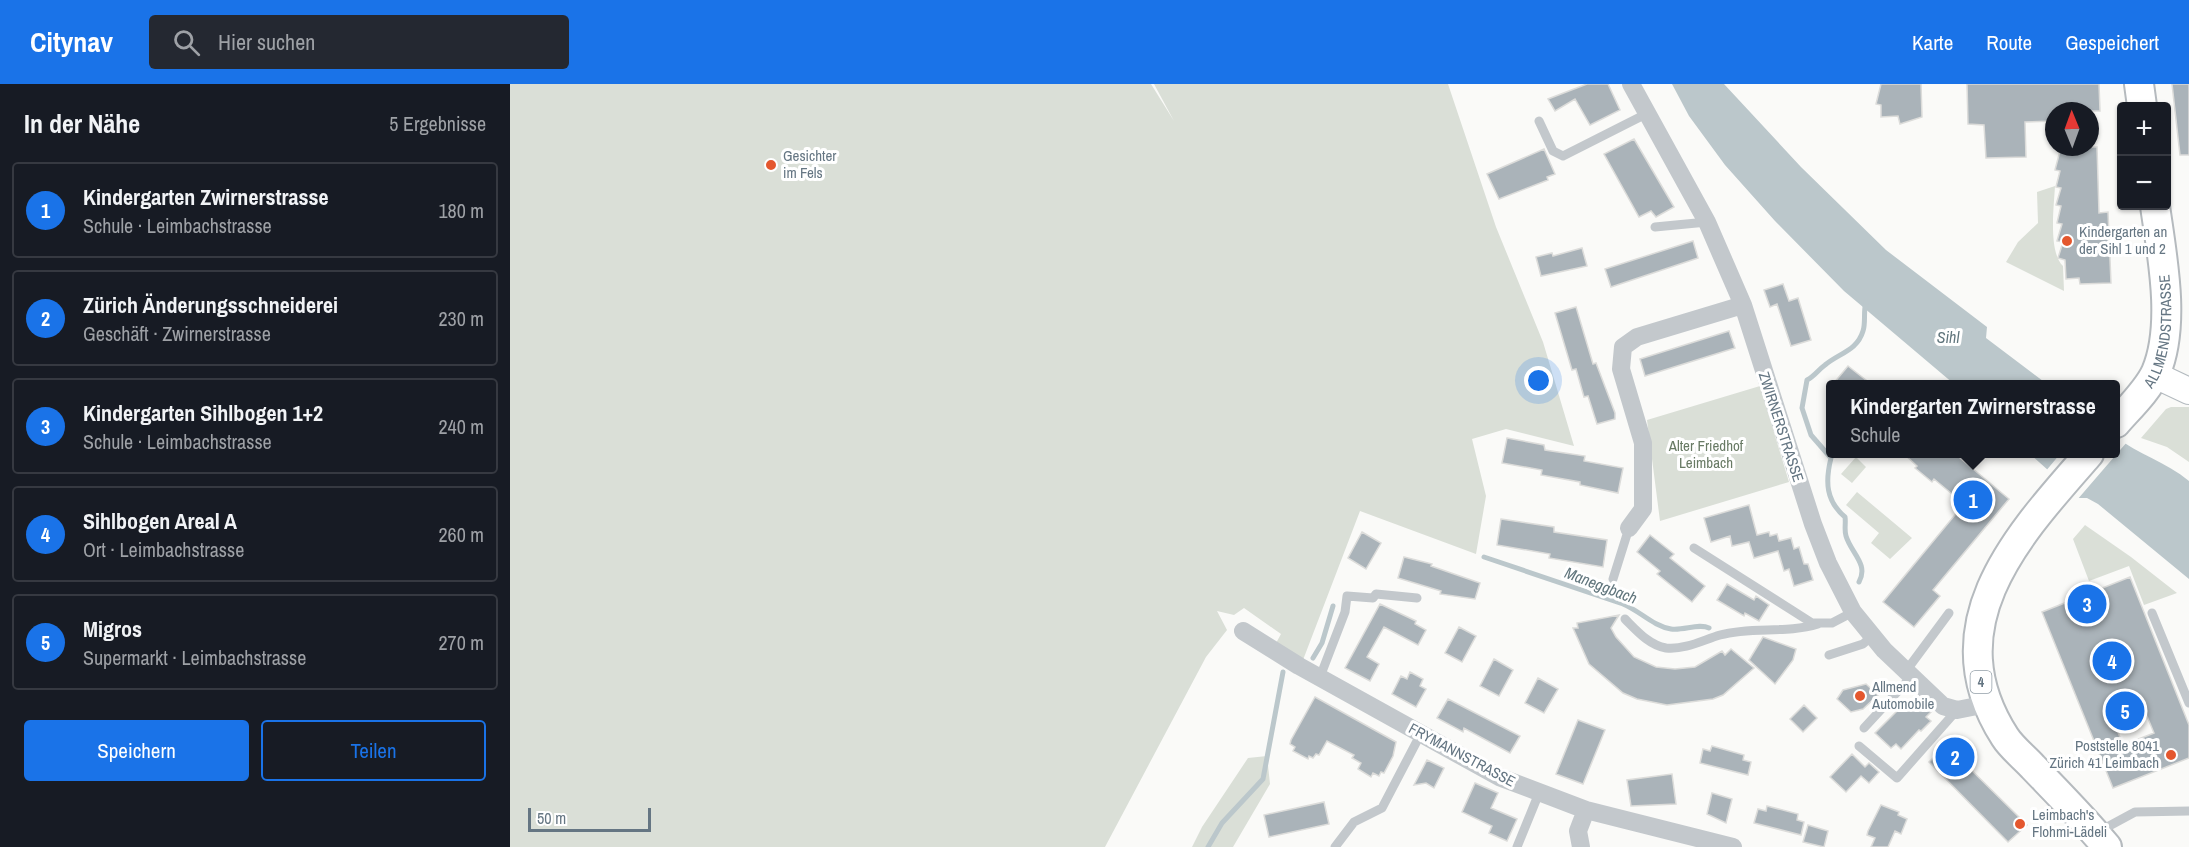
<!DOCTYPE html>
<html lang="de">
<meta charset="utf-8">
<style>
:root{--surface:#171b24;--page:#242831;--text:#f1f3f6;--muted:#9ea1a6;--line:#363941;--accent:#1a73e8}
body{margin:0;font-family:"Archivo Narrow",sans-serif;background:var(--page);color:var(--text)}
.controls{position:absolute;right:18px;top:18px;display:grid;overflow:hidden;border-radius:6px;box-shadow:0 2px 4px #0004}
.controls button{width:54px;height:54px;display:grid;place-items:center;padding:0;border:0;border-bottom:2px solid var(--line);background:var(--surface);color:var(--text);font:30px sans-serif}
.compass{position:absolute;left:1535px;top:18px;width:54px;height:54px;border-radius:50%;background:var(--surface);box-shadow:0 2px 4px #0004;rotate:359deg}
.scale{position:absolute;left:18px;bottom:15px;width:123px;box-sizing:border-box;padding-left:6px;border:3px solid #657683;border-top:0;font-size:16px;line-height:21px;white-space:nowrap;color:#657683;-webkit-text-stroke:4px #fff;paint-order:stroke}
.you{position:absolute;left:1029px;top:297px;width:21px;height:21px;margin:-15px;border:4px solid #fff;border-radius:50%;background:#1a73e8;box-shadow:0 0 0 9px #1a73e833}
.badge{display:grid;place-items:center;width:39px;height:39px;border-radius:50%;background:var(--accent);color:#fff;font-size:20px;font-weight:700}
.pin{position:absolute;translate:-50% -50%;border:3px solid #fff;box-shadow:0 2px 6px #0006}
.popup{position:absolute;left:1316px;top:296px;width:294px;height:78px;box-sizing:border-box;display:grid;place-content:center;border-radius:6px;background:var(--surface);filter:drop-shadow(0 2px 4px #0005);font-size:20px;white-space:nowrap;color:var(--muted)}
.popup b{font-size:22px;color:var(--text)}
.popup::after{content:'';position:absolute;left:50%;top:100%;margin-left:-12px;border:12px solid transparent;border-top-color:var(--surface)}
.list{margin:0;padding:0;list-style:none}
h2{display:flex;justify-content:space-between;align-items:center;height:78px;margin:0;padding:0 24px;font-size:26px}
h2 small{font-size:20px;font-weight:400;color:var(--muted)}
.list li{display:grid;grid-template-columns:39px 1fr auto;gap:18px;align-items:center;box-sizing:border-box;height:96px;margin:0 12px 12px;padding:0 12px;border:2px solid var(--line);border-radius:6px}
.list b{display:block;font-size:22px;white-space:nowrap}
.list p{margin:0;font-size:20px;white-space:nowrap;color:var(--muted)}
.list em{font-size:20px;font-style:normal;color:var(--muted)}
.actions{display:flex;gap:12px;padding:18px 24px}
.actions a{flex:1;padding:14px 0;border:2px solid var(--accent);border-radius:6px;text-align:center;font-size:21px;color:var(--accent)}
.actions .main{background:var(--accent);color:#fff}
.icon{flex:none;width:33px;height:33px;fill:none;stroke:currentColor;stroke-width:2;stroke-linecap:round;stroke-linejoin:round}
.map{position:relative;flex:none;width:1679px;height:763px;overflow:hidden}
header{display:flex;align-items:center;gap:36px;box-sizing:border-box;height:84px;padding:0 30px;background:var(--accent);color:#fff}
header strong{font-size:28px}
nav{display:flex;gap:33px;margin-inline-start:auto;font-size:21px}
.search{width:420px;height:54px;background:var(--page);display:flex;align-items:center;gap:15px;box-sizing:border-box;padding:0 21px;border-radius:6px;color:var(--muted);font-size:22px}
main{display:flex}
aside{flex:1;background:var(--surface)}
.map>svg:first-child{display:block}
.green{fill:#dadfd7}
.water{fill:#bbc7cb}
.pier{fill:#fafaf8}
.lines{fill:none;stroke-linecap:round;stroke-linejoin:round}
.stream{stroke:#bbc7cb;stroke-width:5}
.building{fill:#aab3b9;stroke:#dcdcda;stroke-width:1.5;fill-rule:evenodd}
.secondary-casing{stroke:#b3babf;stroke-width:28}
.primary-casing{stroke:#b5babe;stroke-width:32}
.service{stroke:#c3c8cc;stroke-width:9}
.minor{stroke:#c3c8cc;stroke-width:18}
.secondary{stroke:#fff;stroke-width:26}
.primary{stroke:#fff;stroke-width:28}
.poi-dot{fill:#e4572e;stroke:#fff;stroke-width:2}
.labels{text-anchor:middle;stroke-width:6;stroke-linejoin:round;paint-order:stroke}
.shield{fill:#fff;stroke:#939fa8;stroke-width:1.5}
.shield-label{font-size:14px;font-weight:bold;fill:#657683}
.poi-label{font-size:15px;fill:#657683;stroke:#fff;text-anchor:start}
.street-label{font-size:15px;fill:#657683;stroke:#fff}
.park-label{font-size:15px;fill:#687a64;stroke:#fff}
.water-label{font-size:16px;font-style:italic;fill:#60757c;stroke:#fff}
</style>
<header>
<strong>Citynav</strong>
<div class="search"><svg class="icon" aria-label="search" viewBox="0 0 24 24"><circle cx="10" cy="10" r="6"/><path d="M15 15l6 6"/></svg>Hier suchen</div>
<nav><a>Karte</a><a>Route</a><a>Gespeichert</a></nav>
</header>
<main>
<aside>
<h2>In der Nähe<small>5 Ergebnisse</small></h2>
<ul class="list">
<li><span class="badge">1</span><div><b>Kindergarten Zwirnerstrasse</b><p>Schule · Leimbachstrasse</p></div><em>180 m</em></li>
<li><span class="badge">2</span><div><b>Zürich Änderungsschneiderei</b><p>Geschäft · Zwirnerstrasse</p></div><em>230 m</em></li>
<li><span class="badge">3</span><div><b>Kindergarten Sihlbogen 1+2</b><p>Schule · Leimbachstrasse</p></div><em>240 m</em></li>
<li><span class="badge">4</span><div><b>Sihlbogen Areal A</b><p>Ort · Leimbachstrasse</p></div><em>260 m</em></li>
<li><span class="badge">5</span><div><b>Migros</b><p>Supermarkt · Leimbachstrasse</p></div><em>270 m</em></li>
</ul>
<div class="actions"><a class="main">Speichern</a><a>Teilen</a></div>
</aside>
<div class="map">
<svg width="1679" height="763" viewBox="0 0 1679 763">
<rect width="100%" height="100%" fill="#fafaf8"/>
<path class="green" d="M0 0H641L664 37 644 0H938L986 143 1033 258 1064 362 996 345 962 355 976 412 966 470 850 427 793 576 765 561 771 550 734 524 724 531 707 527 717 546 696 573 595 763H0Z
M1545 102C1544 122 1538 168 1553 182L1554 207 1496 178 1508 158 1528 139 1527 108Z
M1250 302 1279 398 1150 437 1137 336Z
M1661 323H1679V378L1657 363 1631 354 1656 325Z
M1346 373 1356 383 1342 399 1331 390Z
M1347 408 1402 454 1380 475 1361 459 1369 449 1336 421Z
M1575 441 1621 473 1667 509 1634 521 1619 482 1579 497 1563 455Z
M757 672 760 700 723 763H682L692 743 738 674Z"/>
<path class="water" d="M1162 0H1214L1291 83 1376 166 1477 243 1476 254 1537 300H1444L1334 207 1265 137 1215 81 1179 32Z
M1606 353C1628 370 1656 378 1679 397V495L1588 420 1577 414H1569L1520 370H1606Z"/>
<path class="pier" d="M1606 350 1617 358 1567 416 1535 388 1550 370H1606Z"/>
<g class="lines">
<path class="stream" d="M974 473 1113 520C1130 527 1143 542 1161 545 1173 547 1189 539 1199 544
M1349 498C1359 480 1341 469 1336 452 1334 446 1336 439 1335 433 1316 417 1315 398 1321 374L1301 351 1292 324 1297 296C1305 292 1308 286 1315 281 1329 269 1347 267 1353 247 1356 238 1353 228 1356 218
M803 574 812 559 823 522
M698 763 712 739 753 695 773 588"/>
</g>
<path class="building" d="M1077 0H1098L1110 26 1080 41 1065 15 1045 27 1038 15Z
M1371 0H1411L1412 33 1390 40 1388 32 1371 33V21L1366 20Z
M1457 0H1589L1590 27H1544V37L1515 38 1516 73 1476 74 1474 41 1458 40Z
M1662 0H1679V71H1670Z
M1124 55 1164 123 1146 133 1141 127 1129 133 1094 70Z
M1551 63H1587L1589 129 1598 128 1601 199 1570 200 1569 194 1556 195 1555 176 1548 174 1553 158 1547 157 1552 140 1547 139 1551 122 1546 121 1551 104 1546 103 1550 87 1545 86Z
M1034 65 1045 90 1037 93 1038 96 989 115 977 90Z
M1183 157 1188 174 1101 203 1095 185Z
M1072 164 1077 182 1031 192 1026 173 1042 169 1043 172Z
M1273 200 1279 217 1288 214 1301 256 1281 262 1267 220 1260 223 1254 206Z
M1066 223 1083 280 1086 279 1105 329V335L1087 340 1078 312 1074 313 1066 285 1062 286 1045 229Z
M1219 247 1225 264 1135 292 1130 275Z
M1338 282 1361 300H1323Z
M997 354 1034 361 1035 366 1075 372 1074 377 1113 384 1108 409 1070 401V398L1031 391 1032 386 992 379Z
M1393 369H1444L1499 415 1423 506 1430 512 1404 543 1373 518 1454 420 1424 395 1422 398 1405 384 1407 382Z
M1239 421 1247 451 1259 448 1260 452 1267 450 1269 457 1281 454 1284 465 1289 463 1294 480H1298L1303 496 1284 502 1279 485 1274 487 1268 467 1244 474 1239 458 1222 462 1220 452 1201 458 1194 434Z
M991 435 1044 443V448L1097 456 1093 483 1039 474 1040 470 987 461Z
M852 448 871 459 856 485 838 474Z
M1140 451 1164 470 1160 474 1195 502 1182 518 1147 490 1150 487 1127 468Z
M894 473 922 480 921 482 970 499 965 515 930 510 931 507 888 494Z
M1620 493 1679 641V674L1603 704 1532 528ZM1634 625 1644 649 1613 661 1604 638Z
M1217 500 1244 516 1246 512 1259 521 1249 537 1235 529 1234 532 1207 516Z
M870 520 906 537 905 540 916 546 908 561 874 543 857 573 869 580 860 597 835 584Z
M1109 531 1101 544 1106 553 1124 573 1146 583 1165 585 1185 583 1212 567 1215 571 1221 565 1244 584 1213 611 1203 615 1157 621 1127 615 1113 609 1079 580 1063 544H1068L1067 539Z
M949 543 966 552 952 578 935 569Z
M1253 553 1286 565 1283 576 1265 600 1239 576Z
M984 575 1003 586 989 612 970 602Z
M900 588 913 595 910 602 916 605 906 623 882 610 891 592 897 595Z
M1028 594 1048 605 1034 629 1015 619Z
M1356 600 1368 611 1353 625 1341 628 1327 615 1333 606Z
M805 613 886 658 883 672 874 689 871 688 869 692 863 689 861 693 848 685 851 679 842 674 844 671 817 657 809 671 806 670 803 674 799 672 798 675 783 667 785 663 780 660 781 656Z
M938 615 1010 652 1000 669 954 644 953 648 927 634Z
M1409 615 1422 627 1416 633 1421 637 1411 647 1409 646 1391 665 1386 660 1381 664 1365 649 1398 616 1402 619Z
M1294 621 1307 634 1293 648 1280 635Z
M1068 636 1095 646 1073 700 1046 690Z
M1436 661 1517 741 1498 758 1419 678Z
M1202 662 1234 671 1233 676 1241 678 1238 691 1190 679 1193 665 1200 667Z
M1342 670 1355 683 1359 679 1369 688 1359 699 1351 692 1336 708 1320 693Z
M917 676 934 684 924 704 916 699 904 701Z
M1162 690 1166 720 1121 722 1117 696Z
M965 699 988 709 981 724 1007 735 997 757 979 749 982 742 952 728Z
M1202 709 1222 715 1216 739 1197 730Z
M814 718 819 740 759 753 754 731Z
M1371 721 1389 728 1388 731 1397 735 1391 750 1385 747 1378 763H1361L1365 754 1357 751 1358 747Z
M1257 722 1288 730 1287 736 1294 738 1291 751 1244 739 1248 725 1256 727Z
M1298 741 1318 747 1314 763 1293 758Z"/>
<g class="lines">
<defs>
<path id="secondary" d="M1645 291 1679 307"/>
<g id="primary">
<path d="M1629 0 1632 22"/>
<path id="s1" d="M1606 339C1619 324 1638 306 1646 288 1666 241 1652 171 1645 122"/>
<path d="M1579 370C1508 451 1423 541 1495 653 1502 664 1514 673 1523 683 1548 709 1574 735 1597 763"/>
</g>
</defs>
<use href="#secondary" class="secondary-casing"/>
<use href="#primary" class="primary-casing"/>
<path class="service" d="M1029 37 1043 67 1053 72 1138 29
M1145 143 1197 138
M1184 464 1302 539H1322L1343 528
M1103 495 1119 444
M1642 529 1679 619
M1115 535C1127 547 1139 561 1156 564 1175 566 1193 556 1210 551 1242 542 1276 550 1308 540
M1319 571 1353 560 1362 552
M1396 587 1439 529
M810 593 835 528 837 512 863 514 866 510 907 514
M1354 644 1402 592
M1349 662 1387 694 1447 626
M1588 748 1625 728 1679 727
M825 763 844 738 872 724 907 657
M1007 763 1029 709"/>
<path class="minor" d="M1121 0 1197 138 1233 221 1303 440 1318 479 1343 528 1374 566 1433 622 1447 626 1477 620
M1119 444 1133 425V359L1111 285 1113 263 1127 253 1233 221
M733 547 789 582 989 693 1076 726 1223 763
M1071 763 1068 747 1076 726"/>
<use href="#secondary" class="secondary"/>
<use href="#primary" class="primary"/>
</g>
<g class="poi-dot">
<circle cx="261" cy="81" r="6"/>
<circle cx="1557" cy="157" r="6"/>
<circle cx="1350" cy="612" r="6"/>
<circle cx="1661" cy="671" r="6"/>
<circle cx="1510" cy="740" r="6"/>
</g>
<g class="labels">
<rect class="shield" x="1460.5" y="587" width="21" height="22" rx="4.5"/>
<g class="shield-label">
<text x="1471" y="603">4</text>
</g>
<g class="poi-label">
<text x="273" y="77">Gesichter<tspan x="273" dy="17">im Fels</tspan></text>
<text x="1569" y="153">Kindergarten an<tspan x="1569" dy="17">der Sihl 1 und 2</tspan></text>
<text x="1362" y="608">Allmend<tspan x="1362" dy="17">Automobile</tspan></text>
<text x="1649" y="667" text-anchor="end">Poststelle 8041<tspan x="1649" dy="17">Zürich 41 Leimbach</tspan></text>
<text x="1522" y="736">Leimbach's<tspan x="1522" dy="17">Flohmi-Lädeli</tspan></text>
</g>
<g class="street-label">
<text dy="5" stroke="none"><textPath href="#s1" startOffset="106">ALLMENDSTRASSE</textPath></text>
<text transform="translate(1271 343) rotate(72)" y="5">ZWIRNERSTRASSE</text>
<text transform="translate(952 671) rotate(28)" y="5">FRYMANNSTRASSE</text>
</g>
<g class="park-label">
<text x="1196" y="367">Alter Friedhof<tspan x="1196" dy="17">Leimbach</tspan></text>
</g>
<g class="water-label">
<text x="1438" y="259">Sihl</text>
<text transform="translate(1091 501) rotate(21)" y="6">Maneggbach</text>
</g>
</g>
</svg>
<div class="controls">
<button>+</button>
<button>−</button>
</div>
<svg class="compass" viewBox="-18 -18 36 36"><path d="M0-13l5 13h-10z" fill="#e53935"/><path d="M0 13l5-13h-10z" fill="#9ea1a6"/></svg>
<div class="scale">50 m</div>
<div class="you"></div>
<div class="pin badge" style="left:1463px;top:416px">1</div>
<div class="popup"><b>Kindergarten Zwirnerstrasse</b>Schule</div>
<div class="pin badge" style="left:1445px;top:673px">2</div>
<div class="pin badge" style="left:1577px;top:520px">3</div>
<div class="pin badge" style="left:1602px;top:577px">4</div>
<div class="pin badge" style="left:1615px;top:627px">5</div>
</div>
</main>
